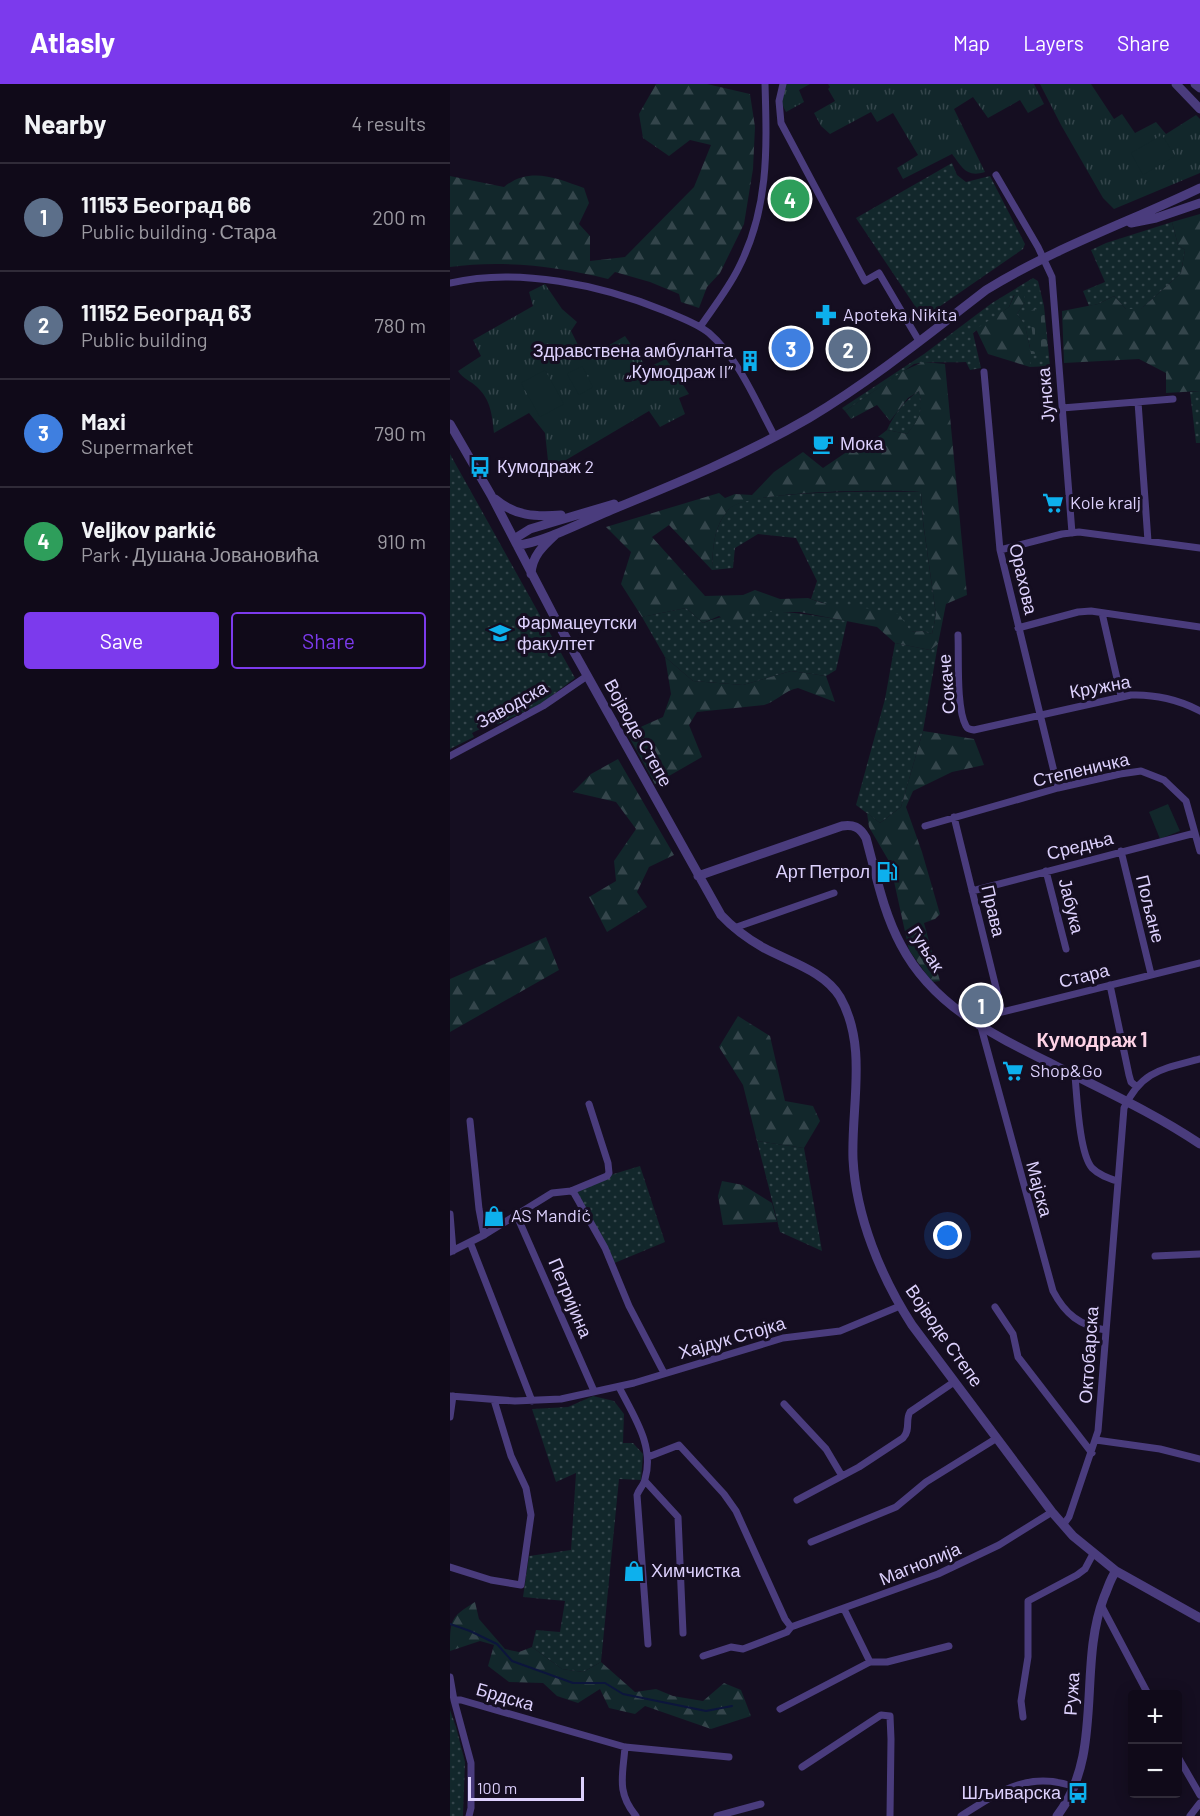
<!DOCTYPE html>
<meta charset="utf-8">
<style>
:root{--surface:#100a19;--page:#1e1826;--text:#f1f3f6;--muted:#9c9aa2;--line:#302b38;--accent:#7c3aed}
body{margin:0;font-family:Barlow,sans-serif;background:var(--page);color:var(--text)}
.controls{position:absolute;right:18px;bottom:18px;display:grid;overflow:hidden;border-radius:6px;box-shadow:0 3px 15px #0003}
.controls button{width:54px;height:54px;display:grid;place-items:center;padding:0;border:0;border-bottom:2px solid var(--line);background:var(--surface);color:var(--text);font:30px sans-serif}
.scale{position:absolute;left:18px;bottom:15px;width:116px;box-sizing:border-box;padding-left:6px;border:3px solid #ddd1fd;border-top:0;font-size:16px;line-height:21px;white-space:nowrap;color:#ddd1fd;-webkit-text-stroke:4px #150e21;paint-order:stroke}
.you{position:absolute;left:498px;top:1152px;width:21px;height:21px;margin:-15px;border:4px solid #fff;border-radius:50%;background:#1a73e8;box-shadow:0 0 0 9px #1a73e833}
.badge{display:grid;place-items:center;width:39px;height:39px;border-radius:50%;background:var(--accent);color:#fff;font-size:20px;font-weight:700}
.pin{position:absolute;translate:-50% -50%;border:3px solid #fff;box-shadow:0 2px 6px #0006}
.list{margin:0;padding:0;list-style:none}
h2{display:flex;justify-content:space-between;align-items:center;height:78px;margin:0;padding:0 24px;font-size:26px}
h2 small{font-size:20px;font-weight:400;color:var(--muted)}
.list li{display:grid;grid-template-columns:39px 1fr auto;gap:18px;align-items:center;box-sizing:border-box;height:108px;padding:0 24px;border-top:2px solid var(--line)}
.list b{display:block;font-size:22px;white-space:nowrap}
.list p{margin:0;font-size:20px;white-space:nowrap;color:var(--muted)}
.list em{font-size:20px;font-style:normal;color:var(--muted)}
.actions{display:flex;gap:12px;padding:18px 24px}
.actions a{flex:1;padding:14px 0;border:2px solid var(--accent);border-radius:6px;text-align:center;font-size:21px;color:var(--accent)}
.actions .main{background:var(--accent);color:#fff}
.map{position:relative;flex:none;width:750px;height:1732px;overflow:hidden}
header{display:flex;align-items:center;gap:36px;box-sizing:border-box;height:84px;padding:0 30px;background:var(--accent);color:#fff}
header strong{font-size:28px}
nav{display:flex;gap:33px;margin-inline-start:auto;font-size:21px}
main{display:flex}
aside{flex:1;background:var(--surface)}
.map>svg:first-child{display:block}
.grass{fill:url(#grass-dots)}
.forest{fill:url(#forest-firs);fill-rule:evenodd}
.cemetery{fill:url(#cemetery-stones)}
.park{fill:url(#park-tufts)}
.pitch{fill:#12272b}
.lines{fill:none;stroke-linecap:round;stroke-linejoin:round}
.stream{stroke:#0c153c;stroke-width:2}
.minor{stroke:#4a3c7d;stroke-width:7}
.tertiary{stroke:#4a3c7d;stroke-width:9}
.labels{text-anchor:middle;stroke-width:6;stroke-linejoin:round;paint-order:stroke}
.poi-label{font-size:18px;fill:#ddd1fd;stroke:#150e21;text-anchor:start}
.street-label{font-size:18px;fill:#ddd1fd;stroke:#150e21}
.neighbourhood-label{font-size:20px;font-weight:bold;fill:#fdd3e6;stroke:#150e21}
</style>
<header>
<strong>Atlasly</strong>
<nav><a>Map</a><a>Layers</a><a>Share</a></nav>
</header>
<main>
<aside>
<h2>Nearby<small>4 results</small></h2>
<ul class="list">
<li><span class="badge" style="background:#5c6f8a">1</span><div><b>11153 Београд 66</b><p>Public building · Стара</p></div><em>200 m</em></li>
<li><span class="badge" style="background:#5c6f8a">2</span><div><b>11152 Београд 63</b><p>Public building</p></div><em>780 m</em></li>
<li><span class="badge" style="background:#3f7fe0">3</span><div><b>Maxi</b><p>Supermarket</p></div><em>790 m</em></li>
<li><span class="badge" style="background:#2e9e5b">4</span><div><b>Veljkov parkić</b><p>Park · Душана Јовановића</p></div><em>910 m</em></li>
</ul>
<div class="actions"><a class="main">Save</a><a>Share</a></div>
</aside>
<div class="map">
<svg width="750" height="1732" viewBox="0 0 750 1732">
<defs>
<pattern id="grass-dots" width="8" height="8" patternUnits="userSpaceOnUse" patternTransform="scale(1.5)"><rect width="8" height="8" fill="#12272b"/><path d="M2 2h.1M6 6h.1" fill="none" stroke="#34454b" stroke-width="1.8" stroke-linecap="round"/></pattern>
<pattern id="forest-firs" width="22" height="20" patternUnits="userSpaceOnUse" patternTransform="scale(1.5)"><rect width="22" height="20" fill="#12272b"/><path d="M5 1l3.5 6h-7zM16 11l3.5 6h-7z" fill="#34454b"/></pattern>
<pattern id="cemetery-stones" width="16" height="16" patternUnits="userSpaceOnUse" patternTransform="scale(1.5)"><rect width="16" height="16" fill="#12272b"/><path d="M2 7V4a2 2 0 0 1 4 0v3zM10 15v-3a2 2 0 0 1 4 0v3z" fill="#34454b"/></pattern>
<pattern id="park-tufts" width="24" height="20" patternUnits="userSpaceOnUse" patternTransform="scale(1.5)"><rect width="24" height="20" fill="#12272b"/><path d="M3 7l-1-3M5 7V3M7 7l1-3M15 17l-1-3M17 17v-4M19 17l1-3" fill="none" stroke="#34454b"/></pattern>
</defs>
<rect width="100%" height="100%" fill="#150e21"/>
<path class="grass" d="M502 79 507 91 516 98 540 92 575 160 573 165 473 234 406 134Z
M722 138 728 161 735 166 731 189 691 225H676L664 212 648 220 639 222 633 207 655 198 641 166 656 159Z
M583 194 588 197 594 222 600 282 580 283V264L575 242 567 230 575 218 564 211 559 223 523 249 531 284 520 286 516 278C499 279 479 277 464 280L395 327 392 324 474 270 542 219Z
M469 307C474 327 470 334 457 350L437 346C444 330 455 316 469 307Z
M750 307V359H746L740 308Z
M0 370 125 594 91 620 48 640 44 638 22 649 24 653 0 665Z
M471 408 473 438 486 531 482 550 472 547 461 548 361 515 367 497 346 454 308 450 285 464 283 484 262 486C263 464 263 443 279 425 297 405 439 408 471 408Z
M236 524 253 539C299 520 349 528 397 537L386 586 376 592 341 587 293 601 243 597 215 573 192 533Z
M445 559 480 566 488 560 473 647 451 723 430 739 406 721 435 615Z
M307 1057 354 1064 372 1167 330 1148Z
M190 1082 215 1158 162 1180 124 1109 157 1092Z
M143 1312 164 1317 174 1330 173 1359H183L193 1370 191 1396 169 1395 151 1578 133 1588 112 1585 82 1563 86 1546 110 1548 115 1517 73 1513 79 1472 121 1466 126 1389 106 1398 82 1325 118 1323Z
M0 1626 6 1643 15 1678 13 1732H0Z"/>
<path class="forest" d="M206 0H257L300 10 305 43 303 85 294 140 270 189 257 203 249 224 231 218 229 210 200 198 165 188 158 195C107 182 52 176 0 183V92L54 103C79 82 107 94 134 104L139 119 129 140 140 152V177L175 173 244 103 261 61 240 56 219 72 193 54 189 30Z
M750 130V307L716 309V289L689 275 614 279 612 227 648 220 664 212 676 225H691L731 189 735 166 728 161 722 138Z
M566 208H572L574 211 575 218 567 230 575 241 580 264V283L538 270 526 245 559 223Z
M473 278 495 280 517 511 496 520 488 560 480 566 445 559 427 543 350 528H300L286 543 269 532 253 539 236 524 192 533 171 500 181 468 156 443 269 409 275 414 285 410 302 411 324 388 353 368 373 384 398 367 411 366 437 346 457 350C469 335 474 327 469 307L458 314 440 337 427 321 401 335 395 327 453 287ZM471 408 473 437 486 531 482 550 472 547 461 548 449 530 422 525 372 519 358 514 330 515 305 506 293 511 255 512 202 453 219 441 262 486C263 464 263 443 279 425 297 406 442 405 471 408Z
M215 573 243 597 293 601 341 587 376 592 385 618 348 604C335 606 326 618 314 621L247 628 239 641 252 673 205 700 177 649 213 633 221 610Z
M473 647 524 655 534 681 502 688 463 707 456 723 472 768 490 830 485 835 474 839 490 897 482 898 459 866 440 779 419 743 417 729 430 739 451 723Z
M168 675 224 771 199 783 187 808 197 823 157 848 139 813 166 797 164 777 186 745 166 718 123 708 141 690Z
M96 853 109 886 0 948V895Z
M288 932 320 952 335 1017 363 1022 370 1037 354 1064 307 1057 293 1001 269 963Z
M272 1097 293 1101 322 1119 327 1138 273 1141 268 1112Z
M25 1518 29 1535 55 1565 69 1568 82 1563 112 1585 133 1588 151 1578 185 1608 206 1605 223 1612 253 1617 274 1599 291 1606 301 1632 261 1645 195 1622 185 1630 159 1624 150 1605 128 1619 107 1612 93 1599 59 1598 38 1582 44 1561 30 1557 0 1567C0 1536 0 1533 25 1518Z"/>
<path class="cemetery" d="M584 225 594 227 598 269 581 270 580 257 583 255 581 238 576 230Z"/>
<path class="park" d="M336 0H360L349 6 354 18 336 28 331 18Z
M378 0H584L594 20 578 29 570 16 538 34 523 13 504 25 535 88C516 94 512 83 502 70L453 95 447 84 468 71 443 29 427 38 421 28 380 50 371 42 364 29 385 17 378 5 380 3Z
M590 0H641L664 35 672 30 685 49 706 38 716 50 746 31 750 35V89L664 125 653 114 611 41Z
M338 98 342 106 348 104 354 114 350 116 354 124 339 131 324 107Z
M95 200 112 225 127 238 121 247 135 275 175 252 197 284 216 275 239 310 229 314 235 330 210 343 199 327 99 386 95 349 79 329 44 349C42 331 41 316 27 303 21 297 13 295 8 287L31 272 23 256 83 222 79 208Z"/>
<path class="pitch" d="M712 51 725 72 693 91 681 69Z
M132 282 143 303 129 311 117 290Z
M95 286 114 320 90 333 71 299Z
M718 720 730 747 710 755 699 728Z"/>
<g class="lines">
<path class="stream" d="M0 1540 20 1547 47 1560 62 1577 123 1599H155L173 1610 256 1627 282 1622"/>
<path class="minor" d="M333 0 329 17 331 39 415 197 429 189 469 257
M546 91 588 163 602 193 622 449
M0 199C67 183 152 201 215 227 229 233 247 239 259 249 289 275 306 318 325 353
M250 243C263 224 278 205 288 185 319 125 317 66 315 0
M534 288 550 466 608 704
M688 318 698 457
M612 324 723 315
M550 466 612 450 629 448 750 464
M652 529 671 612
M568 544 628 528 641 527 750 543
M508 551C509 573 506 624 516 642 518 646 520 645 524 646L681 611C704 610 730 616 750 627
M0 672 93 622 137 592
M504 733 552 928
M475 742 608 704 670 690 691 687 714 696 736 717 750 767
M671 767 701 890
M596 787 616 865
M522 807 745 749
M284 844 384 809
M660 901 679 991 681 998 687 1003
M625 992C627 1012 629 1069 642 1084 649 1091 658 1094 667 1097
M20 1037 29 1125 34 1151
M121 1107 124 1109 155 1164 179 1222 214 1289
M0 1130 3 1167
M67 1132 144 1307
M20 1158 82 1317
M0 1168 34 1151 102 1109 121 1107 157 1092 159 1089 158 1079 139 1020
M705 1172 750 1170
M545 1223 563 1250 568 1273 642 1369
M656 1246C630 1242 615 1230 603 1207L531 943 536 934 540 931 750 879
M169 1303C183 1331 205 1362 195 1395 194 1401 189 1405 187 1411L198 1560
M0 1312 65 1317 111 1315 184 1299 333 1254 390 1247 450 1222
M334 1320 376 1365 392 1392
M0 1333 3 1312
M646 1356 710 1365 750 1375
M198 1373 229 1361 274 1410 286 1427 335 1535 341 1543
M195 1397 228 1433 233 1549
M347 1416 409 1383 453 1354C461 1346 455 1336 460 1328L504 1298
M613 1441 619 1433 648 1347 674 1024C692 986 713 985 750 975
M361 1458 446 1423 476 1398 547 1354
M0 1483 41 1496 71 1501 81 1431 76 1404 61 1372 44 1316
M651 1521 698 1610
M394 1525 420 1578
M253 1572 281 1563 293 1565 337 1548 341 1543 488 1490 549 1461 602 1428
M0 1593 4 1616 21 1679V1724L19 1732
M4 1616H11L175 1663 279 1673
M330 1625 420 1578H437L499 1562
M573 1633 571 1617 578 1573V1517L627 1491 635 1485 643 1470
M175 1663C173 1691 166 1708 186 1732
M728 1673 750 1711
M352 1683 431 1631 440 1632 441 1655 440 1732
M267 1732 311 1720
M511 1732C549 1708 578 1686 625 1703
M740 1732 750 1719"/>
<path class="tertiary" d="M726 0 750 25
M745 0 750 4
M681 139 706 134 750 119
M0 340 41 411 105 534 271 831C284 845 298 855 314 864 340 878 374 887 390 913 418 962 401 1022 403 1075 406 1133 431 1193 462 1241L602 1428 623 1452 666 1487 750 1534
M45 415C65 432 85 433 111 431
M64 455 80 445 164 420
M67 461C90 460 137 436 161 426 228 399 295 371 359 334 421 297 479 250 536 206 604 164 679 138 750 104
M81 490C82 472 93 462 106 450
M248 792 392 742C403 740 410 743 416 754 426 790 433 828 451 861 484 924 546 952 606 982 655 1007 704 1029 750 1060
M607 1732C655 1670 627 1583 654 1513 658 1504 660 1495 666 1487"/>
</g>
<defs>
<symbol id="pharmacy-bare" viewBox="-9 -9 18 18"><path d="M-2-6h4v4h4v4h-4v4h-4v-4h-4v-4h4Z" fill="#0db0ed" stroke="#150e21" stroke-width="2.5" paint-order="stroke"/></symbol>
<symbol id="building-bare" viewBox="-9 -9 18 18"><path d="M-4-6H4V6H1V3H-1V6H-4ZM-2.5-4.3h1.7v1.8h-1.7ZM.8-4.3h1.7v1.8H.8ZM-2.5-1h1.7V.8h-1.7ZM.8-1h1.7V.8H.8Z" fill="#0db0ed" stroke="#150e21" stroke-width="2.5" paint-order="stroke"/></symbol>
<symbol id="cafe-bare" viewBox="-9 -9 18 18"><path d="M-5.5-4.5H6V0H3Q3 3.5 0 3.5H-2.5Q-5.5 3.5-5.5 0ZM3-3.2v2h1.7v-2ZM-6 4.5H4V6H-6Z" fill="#0db0ed" stroke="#150e21" stroke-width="2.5" paint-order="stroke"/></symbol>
<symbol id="bus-bare" viewBox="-9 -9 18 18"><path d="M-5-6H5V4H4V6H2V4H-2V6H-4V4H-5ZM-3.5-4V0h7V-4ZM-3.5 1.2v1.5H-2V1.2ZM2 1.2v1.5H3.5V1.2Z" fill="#0db0ed" stroke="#150e21" stroke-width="2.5" paint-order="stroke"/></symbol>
<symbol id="supermarket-bare" viewBox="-9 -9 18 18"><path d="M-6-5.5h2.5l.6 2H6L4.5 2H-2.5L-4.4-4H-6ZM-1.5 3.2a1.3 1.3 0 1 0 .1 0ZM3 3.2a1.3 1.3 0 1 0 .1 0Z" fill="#0db0ed" stroke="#150e21" stroke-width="2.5" paint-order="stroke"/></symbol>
<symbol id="university-bare" viewBox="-9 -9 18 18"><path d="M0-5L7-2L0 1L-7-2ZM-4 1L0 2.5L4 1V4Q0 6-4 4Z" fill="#0db0ed" stroke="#150e21" stroke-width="2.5" paint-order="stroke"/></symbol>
<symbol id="fuel-bare" viewBox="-9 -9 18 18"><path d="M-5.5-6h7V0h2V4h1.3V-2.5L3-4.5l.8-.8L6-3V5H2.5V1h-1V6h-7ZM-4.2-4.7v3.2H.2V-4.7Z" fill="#0db0ed" stroke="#150e21" stroke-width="2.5" paint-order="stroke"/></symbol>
<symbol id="shop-bare" viewBox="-9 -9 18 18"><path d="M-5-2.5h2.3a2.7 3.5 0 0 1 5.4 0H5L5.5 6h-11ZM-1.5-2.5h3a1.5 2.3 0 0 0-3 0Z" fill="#0db0ed" stroke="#150e21" stroke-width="2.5" paint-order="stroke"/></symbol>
</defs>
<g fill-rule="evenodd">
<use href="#pharmacy-bare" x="361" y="216" width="30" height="30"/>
<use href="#building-bare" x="285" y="262" width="30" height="30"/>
<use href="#cafe-bare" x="358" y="345" width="30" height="30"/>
<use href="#bus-bare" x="15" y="368" width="30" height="30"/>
<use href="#supermarket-bare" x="588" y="404" width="30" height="30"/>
<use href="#university-bare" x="35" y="534" width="30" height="30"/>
<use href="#fuel-bare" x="422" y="773" width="30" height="30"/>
<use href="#supermarket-bare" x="548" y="972" width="30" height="30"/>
<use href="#shop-bare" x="29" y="1117" width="30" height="30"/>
<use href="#shop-bare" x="169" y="1472" width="30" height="30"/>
<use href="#bus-bare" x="613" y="1694" width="30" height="30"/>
</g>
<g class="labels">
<g class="poi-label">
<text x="393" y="237">Apoteka Nikita</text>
<text x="283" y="273" text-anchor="end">Здравствена амбуланта<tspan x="283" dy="21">„Кумодраж II”</tspan></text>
<text x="390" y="366">Мока</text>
<text x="47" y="389">Кумодраж 2</text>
<text x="620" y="425">Kole kralj</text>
<text x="67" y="545">Фармацеутски<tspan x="67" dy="21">факултет</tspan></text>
<text x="420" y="794" text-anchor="end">Арт Петрол</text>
<text x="580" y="993">Shop&amp;Go</text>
<text x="61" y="1138">AS Mandić</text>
<text x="201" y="1493">Химчистка</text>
<text x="611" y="1715" text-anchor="end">Шљиварска</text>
</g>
<g class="street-label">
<text transform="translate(596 311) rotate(-95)" y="6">Јунска</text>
<text transform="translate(573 495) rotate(77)" y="6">Орахова</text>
<text transform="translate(497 600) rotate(-95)" y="6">Сокаче</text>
<text transform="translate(650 603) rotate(-10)" y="6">Кружна</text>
<text transform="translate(62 621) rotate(-29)" y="6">Заводска</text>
<text transform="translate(188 649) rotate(61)" y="6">Војводе Степе</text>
<text transform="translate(631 686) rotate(-13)" y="6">Степеничка</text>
<text transform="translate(630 762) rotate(-14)" y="6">Средња</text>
<text transform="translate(621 822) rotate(76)" y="6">Јабука</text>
<text transform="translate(700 825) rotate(76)" y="6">Пољане</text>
<text transform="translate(543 827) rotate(77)" y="6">Права</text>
<text transform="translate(476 865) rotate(57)" y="6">Гуњак</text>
<text transform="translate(634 892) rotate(-14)" y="6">Стара</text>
<text transform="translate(589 1105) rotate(75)" y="6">Мајска</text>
<text transform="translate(120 1214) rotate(67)" y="6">Петријина</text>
<text transform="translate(494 1252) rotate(55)" y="6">Војводе Степе</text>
<text transform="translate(282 1254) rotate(-16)" y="6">Хајдук Стојка</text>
<text transform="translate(639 1271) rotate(-86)" y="6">Октобарска</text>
<text transform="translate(470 1480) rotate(-22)" y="6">Магнолија</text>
<text transform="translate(622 1610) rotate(-86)" y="6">Ружа</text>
<text transform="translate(55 1613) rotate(16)" y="6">Брдска</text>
</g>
<g class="neighbourhood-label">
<text x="642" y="963">Кумодраж 1</text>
</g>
</g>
</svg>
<div class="controls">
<button>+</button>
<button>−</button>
</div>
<div class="scale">100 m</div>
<div class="you"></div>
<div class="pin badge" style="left:531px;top:921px;background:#5c6f8a">1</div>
<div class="pin badge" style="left:398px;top:265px;background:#5c6f8a">2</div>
<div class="pin badge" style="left:341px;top:264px;background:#3f7fe0">3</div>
<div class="pin badge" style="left:340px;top:115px;background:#2e9e5b">4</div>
</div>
</main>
